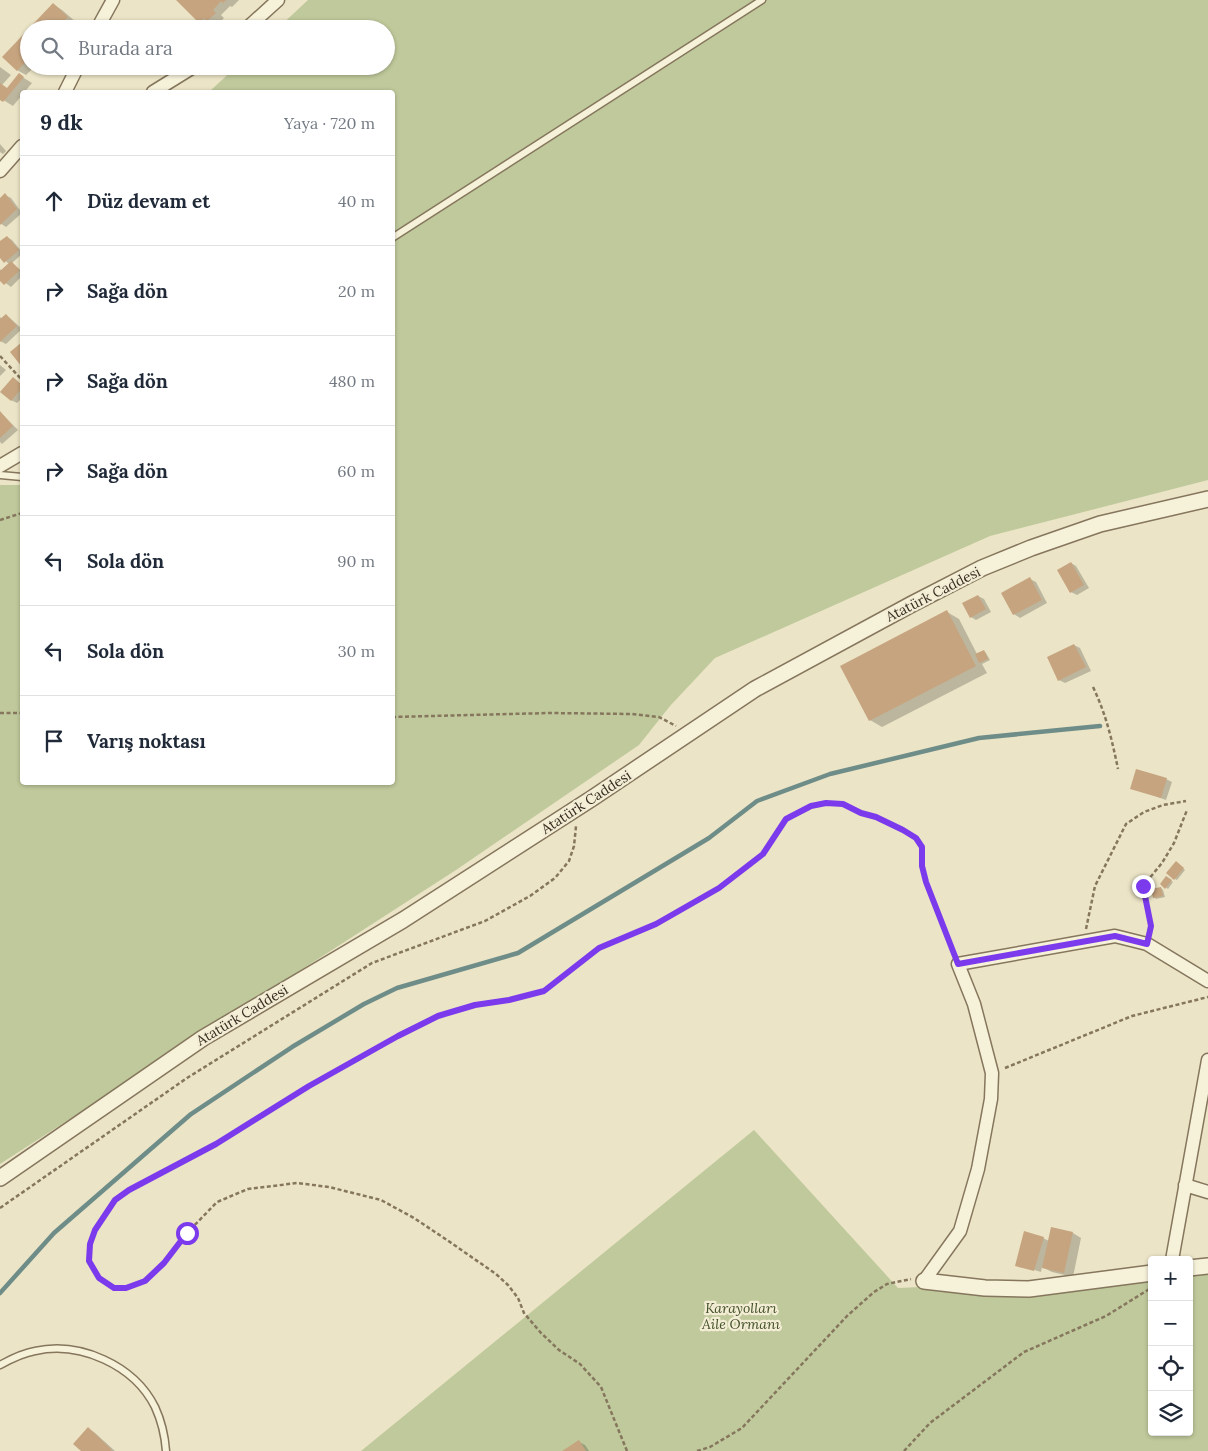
<!DOCTYPE html>
<html lang="tr">
<meta charset="utf-8">
<style>
:root{--surface:#fff;--page:#f6f6f7;--text:#1f2937;--muted:#747a83;--line:#e0e1e3}
body{margin:0;font-family:Lora,serif;background:var(--page);color:var(--text)}
.controls{position:absolute;right:15px;bottom:15px;display:grid;overflow:hidden;border-radius:5px;box-shadow:0 1px 4px #0004}
.controls button{width:45px;height:45px;display:grid;place-items:center;padding:0;border:0;border-bottom:1px solid var(--line);background:var(--surface);color:var(--text);font:25px sans-serif}
.stop{position:absolute;width:15px;height:15px;margin:-11px;border:4px solid #7c3aed;border-radius:50%;background:#fff}
.stop.end{background:#7c3aed;border-color:#fff;box-shadow:0 1px 5px #0008}
.list{margin:0;padding:0;list-style:none}
h2{display:flex;justify-content:space-between;align-items:center;height:65px;margin:0;padding:0 20px;font-size:21px}
h2 small{font-size:16px;font-weight:400;color:var(--muted)}
.list li{display:grid;grid-template-columns:32px 1fr auto;gap:15px;align-items:center;box-sizing:border-box;height:90px;padding:0 20px;border-top:1px solid var(--line)}
.list b{display:block;font-size:19px;white-space:nowrap}
.list em{font-size:16px;font-style:normal;color:var(--muted)}
.icon{flex:none;width:28px;height:28px;fill:none;stroke:currentColor;stroke-width:2;stroke-linecap:round;stroke-linejoin:round}
.map{position:relative;flex:none;width:1208px;height:1451px;overflow:hidden}
.search{position:absolute;background:var(--surface);box-shadow:0 1px 4px #0004;left:20px;top:20px;width:375px;height:55px;display:flex;align-items:center;gap:12px;box-sizing:border-box;padding:0 18px;border-radius:28px;color:var(--muted);font-size:19px}
.panel{position:absolute;background:var(--surface);box-shadow:0 1px 4px #0004;left:20px;top:90px;width:375px;height:695px;border-radius:5px}
.map>svg:first-child{display:block}
.green{fill:#bfc99b}
.shadow{fill:#0003}
.lines{fill:none;stroke-linecap:round;stroke-linejoin:round}
.stream{stroke:#6f8d88;stroke-width:4.5}
.building{fill:#c6a47f}
.service-casing{stroke:#85765d;stroke-width:9}
.minor-casing{stroke:#85765d;stroke-width:15}
.tertiary-casing{stroke:#85765d;stroke-width:18}
.path{stroke:#85765d;stroke-width:2.5;stroke-dasharray:4 2.5;stroke-linecap:butt}
.service{stroke:#f6f1d9;stroke-width:6}
.minor{stroke:#f6f1d9;stroke-width:12}
.tertiary{stroke:#f6f1d9;stroke-width:15}
.route{stroke:#7c3aed;stroke-width:6}
.labels{text-anchor:middle;stroke-width:4.5;stroke-linejoin:round;paint-order:stroke}
.street-label{font-size:14px;fill:#372d20;stroke:#f3edd5}
.park-label{font-size:14px;font-style:italic;fill:#435128;stroke:#f3edd5}
</style>
<div class="map">
<svg width="1208" height="1451" viewBox="0 0 1208 1451">
<rect width="100%" height="100%" fill="#ebe4c6"/>
<path class="green" d="M308 0H1208V480L990 536 715 658 670 706 639 745 456 870 0 1164V485H22V782H392V92H209L237 66H386V29H277Z
M754 1130 898 1288 1152 1277V1432H1189V1275L1208 1274V1451H361Z"/>
<path class="shadow" d="M178 0H239L232 7 230 6 221 15 224 18 217 25 213 23 209 27 200 22Z
M53 4 62 10 76 22 70 29H30Z
M29 30V66H35L26 75 17 70Z
M0 67 11 75 2 85 8 89 19 75 32 83 13 106 0 98Z
M0 144 6 151 3 154 0 152Z
M5 195 11 198 22 213 6 227 0 223V199Z
M7 237 12 240 22 252V254L12 263 22 272V276L11 287 0 279V269L2 271 9 264 0 256V243Z
M6 315 11 319 22 329 6 344 0 341V317L2 319Z
M0 365 6 370 0 376Z
M14 379 22 385V404L20 400 17 403 11 400Z
M0 412 18 430 2 444 0 442Z
M1071 563 1076 566 1089 588 1077 595 1071 592Z
M1030 579 1036 582 1047 603 1020 618 1014 614 1003 593Z
M978 596 984 599 991 612 976 620 971 617Z
M947 612 959 619 977 654 984 651 986 653 990 660 982 664 987 673 882 727 870 720Z
M1074 645 1080 648 1091 671 1065 683 1059 680Z
M1166 779 1172 782 1166 800 1132 788Z
M1178 864 1185 870 1177 880 1175 879Z
M1167 878 1173 882 1168 889 1162 884Z
M1161 888 1163 890 1165 897 1156 899 1154 897Z
M1073 1233 1081 1238 1073 1277 1052 1272 1042 1267 1041 1272 1021 1266V1268L1017 1265 1043 1238 1049 1241Z
M88 1429 94 1432 115 1451H83Z
M579 1442 585 1445 589 1451H564Z"/>
<g class="lines">
<path class="stream" d="M0 1293 54 1233 191 1114 292 1047 364 1004 397 988 518 953 709 838 757 801 830 774 979 738 1100 726"/>
</g>
<path class="building" d="M176 0H226L223 3 221 1 213 10 216 13 207 21 204 18 199 23Z
M53 3 68 17 56 29H29V58L17 71 2 57Z
M19 73 24 77 3 102 0 100V83L7 88Z
M5 193 17 209 0 225V198Z
M7 236 19 250 4 263 0 258V241Z
M11 261 20 270 4 285 0 281V271Z
M6 314 17 326 0 342V319Z
M22 342V367L10 352Z
M13 377 22 385V388L11 401 0 392Z
M0 411 13 426 0 438Z
M1071 562 1084 585 1070 593 1057 570Z
M1030 577 1042 600 1013 615 1001 593Z
M978 595 986 609 970 618 962 603Z
M947 610 976 666 869 721 840 666Z
M1074 644 1086 667 1058 681 1047 657Z
M984 650 988 659 979 663 975 654Z
M1136 769 1167 778 1161 798 1130 789Z
M1176 861 1184 868 1174 880 1166 873Z
M1166 876 1172 880 1165 889 1160 884Z
M1161 887 1163 896 1153 898 1151 889Z
M1051 1227 1073 1232 1064 1273 1042 1268Z
M1024 1231 1044 1237 1034 1271 1015 1266Z
M88 1427 112 1450 111 1451H81L73 1444Z
M579 1440 586 1451H562Z"/>
<g class="lines">
<defs>
<path id="service" d="M392 238 762 0
M0 475 22 477
M0 1365C11 1359 23 1353 35 1351 80 1341 134 1365 155 1407 161 1420 165 1437 166 1451"/>
<path id="minor" d="M97 29 113 0
M246 29 278 0
M65 92 78 66
M153 92 195 66
M0 171 22 146
M0 466 22 453
M1185 1185 1208 1192
M1172 1260 1208 1060
M924 1281 960 1231 978 1169 991 1099 992 1073 974 1004 958 964 1115 936 1147 944 1208 981"/>
<path id="tertiary" d="M0 1178 203 1038 403 920 591 799 755 689 912 604 982 568 1031 548 1100 524 1208 499
M1189 1268 1208 1266
M924 1281 985 1288 1029 1289 1152 1273"/>
</defs>
<use href="#service" class="service-casing"/>
<use href="#minor" class="minor-casing"/>
<use href="#tertiary" class="tertiary-casing"/>
<path class="path" d="M0 356 22 380
M0 520 22 513
M1093 687C1106 714 1112 740 1118 769
M0 713H22
M392 717 550 713 632 714 659 717 676 726
M1086 929 1095 886 1126 824 1144 812 1163 805 1186 801
M1150 932C1153 916 1144 902 1143 886L1162 863 1174 843 1187 810
M1005 1068 1132 1016 1208 997
M0 1208 187 1078 372 963 485 921 530 896 555 878 569 861 574 846 576 826
M627 1451 601 1387 580 1364 559 1350 541 1333 524 1313 518 1298 508 1285 496 1274 447 1240 414 1218 381 1200 329 1187 297 1183 248 1189 217 1202 187 1233 164 1263 145 1281 126 1288H114L99 1278 89 1261 90 1244 95 1230 115 1200 129 1190 216 1144 309 1086 398 1036 437 1016 475 1005 509 1000 544 991 599 948 656 924 689 905 719 888 763 854 786 819 811 806 826 803 843 804 861 813 876 817 903 829 916 838 922 847V866L926 882 953 952
M697 1451 710 1447 742 1428 847 1316 874 1292 887 1284 911 1279
M904 1451 930 1423 1024 1352 1106 1316 1151 1288"/>
<use href="#service" class="service"/>
<use href="#minor" class="minor"/>
<use href="#tertiary" class="tertiary"/>
</g>
<g class="lines">
<path class="route" d="M187 1233 164 1263 145 1281 126 1288H114L99 1278 89 1261 90 1244 95 1230 115 1200 129 1190 216 1144 309 1086 398 1036 438 1016 475 1005 509 1000 544 991 599 948 656 924 719 888 763 854 786 819 811 806 826 803 843 804 861 813 876 817 903 830 916 838 922 847V866L926 882 958 964 1115 936 1147 944 1151 926 1143 886"/>
</g>
<g class="labels">
<g class="street-label">
<text transform="translate(933 594) rotate(-27)" y="5">Atatürk Caddesi</text>
<text transform="translate(586 802) rotate(-33)" y="5">Atatürk Caddesi</text>
<text transform="translate(242 1015) rotate(-31)" y="5">Atatürk Caddesi</text>
</g>
<g class="park-label">
<text x="741" y="1313">Karayolları<tspan x="741" dy="16">Aile Ormanı</tspan></text>
</g>
</g>
</svg>
<div class="controls">
<button>+</button>
<button>−</button>
<button><svg class="icon" aria-label="locate" viewBox="0 0 24 24"><circle cx="12" cy="12" r="6"/><path d="M12 2v4M12 18v4M2 12h4M18 12h4"/></svg></button>
<button><svg class="icon" aria-label="layers" viewBox="0 0 24 24"><path d="M12 4l9 5-9 5-9-5zM3 14l9 5 9-5"/></svg></button>
</div>
<div class="stop" style="left:187px;top:1233px"></div>
<div class="stop end" style="left:1143px;top:886px"></div>
<div class="search"><svg class="icon" aria-label="search" viewBox="0 0 24 24"><circle cx="10" cy="10" r="6"/><path d="M15 15l6 6"/></svg>Burada ara</div>
<section class="panel">
<h2>9 dk<small>Yaya · 720 m</small></h2>
<ul class="list">
<li><svg class="icon" aria-label="ahead" viewBox="0 0 24 24"><path d="M12 20V5M6 11l6-6 6 6"/></svg><div><b>Düz devam et</b></div><em>40 m</em></li>
<li><svg class="icon" aria-label="right" viewBox="0 0 24 24"><path d="M7 20v-9h11M14 6l5 5-5 5"/></svg><div><b>Sağa dön</b></div><em>20 m</em></li>
<li><svg class="icon" aria-label="right" viewBox="0 0 24 24"><path d="M7 20v-9h11M14 6l5 5-5 5"/></svg><div><b>Sağa dön</b></div><em>480 m</em></li>
<li><svg class="icon" aria-label="right" viewBox="0 0 24 24"><path d="M7 20v-9h11M14 6l5 5-5 5"/></svg><div><b>Sağa dön</b></div><em>60 m</em></li>
<li><svg class="icon" aria-label="left" viewBox="0 0 24 24"><path d="M17 20v-9H6M10 6l-5 5 5 5"/></svg><div><b>Sola dön</b></div><em>90 m</em></li>
<li><svg class="icon" aria-label="left" viewBox="0 0 24 24"><path d="M17 20v-9H6M10 6l-5 5 5 5"/></svg><div><b>Sola dön</b></div><em>30 m</em></li>
<li><svg class="icon" aria-label="arrive" viewBox="0 0 24 24"><path d="M6 21V4h12l-3 4 3 4H6"/></svg><div><b>Varış noktası</b></div></li>
</ul>
</section>
</div>
